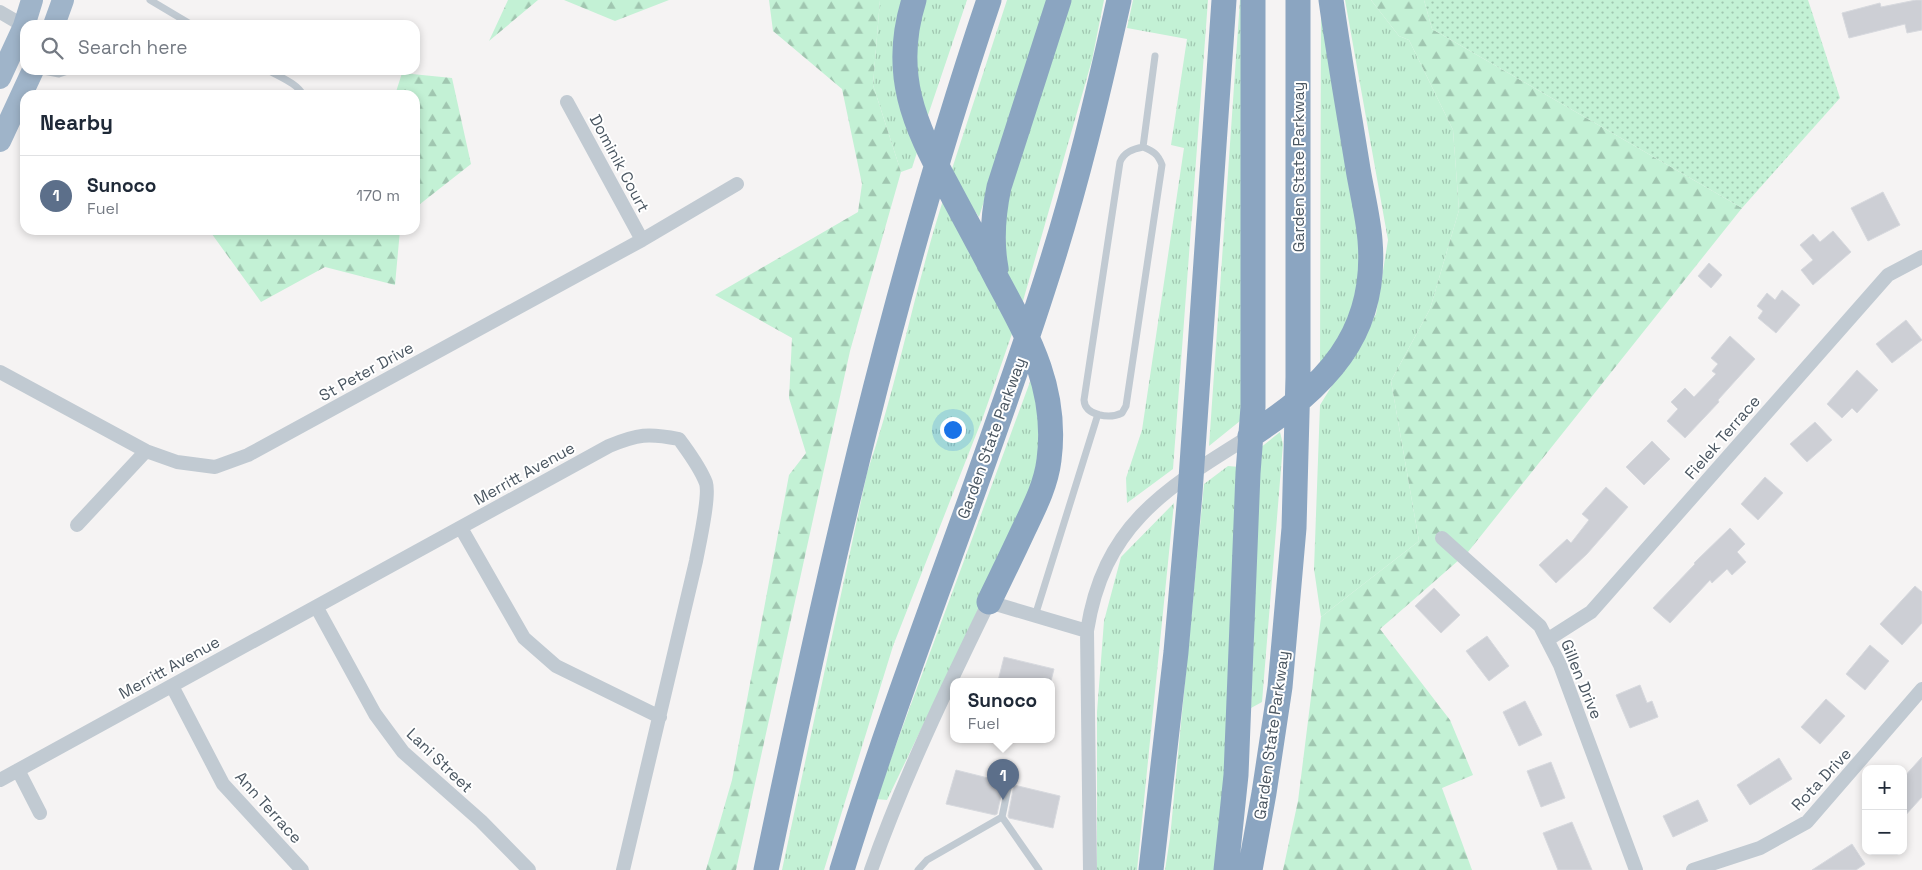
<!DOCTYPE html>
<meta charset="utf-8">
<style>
:root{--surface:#fff;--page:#f6f6f7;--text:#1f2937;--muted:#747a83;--line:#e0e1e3;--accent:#1a73e8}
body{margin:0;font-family:"Space Grotesk",sans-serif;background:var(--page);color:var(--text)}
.controls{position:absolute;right:15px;bottom:15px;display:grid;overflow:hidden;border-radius:10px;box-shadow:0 2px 8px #0003}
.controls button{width:45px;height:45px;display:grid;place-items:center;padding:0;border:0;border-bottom:1px solid var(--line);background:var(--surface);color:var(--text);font:25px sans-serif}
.you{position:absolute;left:952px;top:429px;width:18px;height:18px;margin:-12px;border:4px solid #fff;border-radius:50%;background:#1a73e8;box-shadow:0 0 0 8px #1a73e833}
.badge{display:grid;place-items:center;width:32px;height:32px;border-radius:50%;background:var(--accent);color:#fff;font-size:16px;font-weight:700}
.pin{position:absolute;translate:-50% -41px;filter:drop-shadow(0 1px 2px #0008)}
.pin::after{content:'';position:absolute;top:26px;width:18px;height:15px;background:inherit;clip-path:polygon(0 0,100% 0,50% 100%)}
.popup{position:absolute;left:950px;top:678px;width:105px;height:65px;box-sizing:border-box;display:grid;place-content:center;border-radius:10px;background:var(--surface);filter:drop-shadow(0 1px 4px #0005);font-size:16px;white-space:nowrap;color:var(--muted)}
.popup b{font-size:19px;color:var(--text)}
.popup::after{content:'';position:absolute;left:50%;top:100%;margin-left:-10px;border:10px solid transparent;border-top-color:var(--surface)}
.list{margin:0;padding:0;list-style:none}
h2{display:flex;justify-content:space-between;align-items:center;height:65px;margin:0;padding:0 20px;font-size:21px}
h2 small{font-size:16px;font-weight:400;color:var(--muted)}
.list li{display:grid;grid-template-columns:32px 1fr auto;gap:15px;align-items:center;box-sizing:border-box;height:80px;padding:0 20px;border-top:1px solid var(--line)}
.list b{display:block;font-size:19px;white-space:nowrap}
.list p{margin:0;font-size:16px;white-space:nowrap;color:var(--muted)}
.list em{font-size:16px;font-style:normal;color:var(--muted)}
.icon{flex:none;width:28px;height:28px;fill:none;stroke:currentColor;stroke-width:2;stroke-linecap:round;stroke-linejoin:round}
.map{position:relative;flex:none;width:1922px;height:870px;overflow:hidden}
.search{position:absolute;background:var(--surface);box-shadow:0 2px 8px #0003;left:20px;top:20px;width:400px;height:55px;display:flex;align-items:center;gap:12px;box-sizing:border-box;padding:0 18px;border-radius:15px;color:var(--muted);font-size:19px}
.panel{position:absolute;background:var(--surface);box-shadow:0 2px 8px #0003;left:20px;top:90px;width:400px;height:145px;border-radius:15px}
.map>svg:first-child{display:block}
.grass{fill:url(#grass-tufts)}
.forest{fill:url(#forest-firs)}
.park{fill:url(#park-dots)}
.building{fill:#cdcfd5;stroke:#d7d9de}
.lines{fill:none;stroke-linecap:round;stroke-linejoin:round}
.service{stroke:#c1cad2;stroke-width:7}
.minor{stroke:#c1cad2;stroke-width:14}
.trunk{stroke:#9fb4c9;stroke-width:22}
.motorway{stroke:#8ba5c1;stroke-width:25}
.labels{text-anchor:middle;stroke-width:4;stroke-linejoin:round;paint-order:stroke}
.street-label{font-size:16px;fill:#4a5661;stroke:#fff}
</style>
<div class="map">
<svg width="1922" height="870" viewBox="0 0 1922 870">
<defs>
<pattern id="grass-tufts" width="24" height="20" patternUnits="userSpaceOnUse" patternTransform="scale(1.25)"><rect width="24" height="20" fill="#c3f1d5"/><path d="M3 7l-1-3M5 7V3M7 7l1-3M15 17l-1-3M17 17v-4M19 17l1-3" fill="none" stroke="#a0c6b0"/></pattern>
<pattern id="forest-firs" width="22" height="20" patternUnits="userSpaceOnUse" patternTransform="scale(1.25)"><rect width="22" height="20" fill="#c3f1d5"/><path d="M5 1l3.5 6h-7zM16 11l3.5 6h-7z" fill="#a0c6b0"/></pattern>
<pattern id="park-dots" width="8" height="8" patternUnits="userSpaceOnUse" patternTransform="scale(1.25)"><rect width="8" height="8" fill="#c3f1d5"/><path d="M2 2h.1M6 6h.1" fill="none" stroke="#a0c6b0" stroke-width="1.8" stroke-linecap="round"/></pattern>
</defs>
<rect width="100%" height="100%" fill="#f5f3f3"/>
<path class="grass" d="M880 0H910L919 146 912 168 901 172 873 85Z
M921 0H967L925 124 912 45Z
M1007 0H1049L979 217 950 175Z
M1067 0H1104L1092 60 1021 308 1008 284 1003 199Z
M1133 0H1208L1173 469 1127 503 1126 478 1142 430 1184 148 1171 145 1187 39 1127 28Z
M1240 0H1244L1248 408 1240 421 1209 446Z
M1321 0 1365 243 1357 311 1320 374Z
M1345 0H1371L1399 36 1409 40 1453 130 1459 210 1430 309 1391 381 1419 541 1321 617 1314 569 1320 405 1376 314 1388 240Z
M945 194 1015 325 983 417 893 646 824 870H782L867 473C898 382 915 286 945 194Z
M1034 371 1042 454 1028 500 965 638 887 800 876 799Z
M1280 432 1283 444 1262 702 1251 708 1260 448Z
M1228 466 1240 467 1229 806 1217 870H1165L1170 838 1204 484Z
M1174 503 1137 870H1097V712L1104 621 1121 557Z"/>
<path class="forest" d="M508 0H538L489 41Z
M564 0H669L615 21Z
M769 0H880L873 85 901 172 850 351 736 870H706L732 780 789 475 806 453 789 398 792 338 715 295 858 212 862 184 842 89 773 31Z
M1371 0H1424L1432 29 1742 208 1468 552 1380 629 1450 720 1473 775 1442 788 1472 870H1283L1298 801 1321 617 1419 541 1391 381 1430 309 1459 210 1453 130 1409 40 1399 36Z
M402 73 452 78 471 164 415 208V95H395Z
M209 230H400L395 285 325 267 261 302Z"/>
<path class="park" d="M1424 0H1808L1840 98 1742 208 1432 29Z"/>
<path class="building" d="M1916 0H1922V30L1907 33 1905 24 1849 38 1842 13 1880 3 1881 7Z
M1883 192 1900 225 1868 241 1851 208Z
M1833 231 1851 252 1813 285 1801 270 1813 260 1800 245 1813 234 1820 242Z
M1709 263 1722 275 1711 288 1698 276Z
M1782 290 1800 305 1776 333 1758 318 1763 311 1757 306 1767 293 1775 300Z
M1906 320 1922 340 1892 363 1876 344Z
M1730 336 1755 359 1718 400 1719 402 1685 438 1667 421 1678 409 1671 402 1685 388 1694 397 1716 374 1712 371 1718 364 1711 358Z
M1857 370 1878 390 1857 413 1852 408 1842 418 1827 404Z
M1815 422 1832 440 1807 462 1790 444Z
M1652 441 1670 459 1644 485 1626 467Z
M1765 477 1783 493 1758 520 1741 504Z
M1606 487 1628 507 1587 554 1556 583 1539 565 1567 539 1571 543 1589 520 1582 514Z
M1730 528 1745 544 1737 552 1746 562 1732 575 1727 569 1712 583 1710 580 1670 623 1653 608 1695 564 1694 563Z
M1915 586 1922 592V623L1902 645 1880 624Z
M1434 588 1460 615 1441 633 1415 606Z
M1487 636 1509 666 1489 681 1466 651Z
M1870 645 1889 661 1865 690 1846 674Z
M1004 657 1054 669 1051 681H998Z
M1640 685 1647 703 1652 701 1658 717 1630 728 1616 695Z
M1826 699 1845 716 1820 744 1801 727Z
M1525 701 1542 735 1519 746 1503 712Z
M1922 757V797L1903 818V778Z
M1779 758 1792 779 1750 805 1737 785Z
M1551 762 1565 798 1541 807 1527 771Z
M956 770 1004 782 997 814 995 815 946 804Z
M1014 785 1060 796 1053 828 1009 818 1008 816Z
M1698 800 1708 821 1673 837 1663 816Z
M1572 822 1592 870H1558L1543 833Z
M1852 844 1865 864 1856 870H1812Z"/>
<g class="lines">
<path class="service" d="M150 0 192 25
M38 70 59 74 71 70
M268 70C279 77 297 83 303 95
M1143 147C1153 151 1158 154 1162 165L1126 406 1122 413C1110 419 1085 416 1084 400L1120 162C1124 152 1133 149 1143 147Z
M1143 147 1155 56
M1035 616 1098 414
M1009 783 1002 817 1039 870
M918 870 927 860 1002 817"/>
<path class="minor" d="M0 12 24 26
M567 102 642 240
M0 372 146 451 177 462 215 467 248 455 642 240 737 184
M77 525 146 451
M461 528 524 638 556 666 660 717
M1442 538 1540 626 1560 665 1636 870
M317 608 375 714 403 752 481 821 529 870
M1547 640 1591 612 1888 275 1922 257
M172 686 223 784 302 870
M18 770 40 813
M0 780 609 446C638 434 648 433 679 439 689 453 700 467 706 483 710 496 699 545 696 561L623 870
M871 870C904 777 946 690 989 602L1087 631
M1090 870 1087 631C1104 524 1165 489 1250 436
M1693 870 1760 848 1807 822 1922 689"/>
<path class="trunk" d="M54 25 63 0
M0 78 24 26 32 0
M0 141 33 70"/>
<path class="motorway" d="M914 0C891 73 914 124 948 187 965 219 982 250 998 281 1030 340 1058 391 1049 460 1046 485 1034 508 1023 531 1012 555 1000 579 989 602
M996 268C991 241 993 215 999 187L1059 0
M1250 436C1324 387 1378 336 1370 240 1368 216 1362 193 1358 169 1349 113 1339 57 1331 0
M766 870C827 577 893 284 989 0
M842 870C903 671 983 478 1046 280 1076 188 1098 94 1119 0
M1151 870 1176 652 1190 493 1224 0
M1226 870 1236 775 1248 473 1253 407V0
M1250 870 1264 793 1280 687 1294 528 1298 377V0"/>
</g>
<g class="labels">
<g class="street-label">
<text transform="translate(620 163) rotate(62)" y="6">Dominik Court</text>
<text transform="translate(1298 167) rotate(-90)" y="6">Garden State Parkway</text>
<text transform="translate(366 371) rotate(-29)" y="6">St Peter Drive</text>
<text transform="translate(1722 437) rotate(-49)" y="6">Fielek Terrace</text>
<text transform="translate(991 438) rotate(-70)" y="6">Garden State Parkway</text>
<text transform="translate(524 473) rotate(-29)" y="6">Merritt Avenue</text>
<text transform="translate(169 667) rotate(-29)" y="6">Merritt Avenue</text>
<text transform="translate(1582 679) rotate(68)" y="6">Gillen Drive</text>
<text transform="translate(1271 735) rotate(-82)" y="6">Garden State Parkway</text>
<text transform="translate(440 760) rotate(44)" y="6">Lani Street</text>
<text transform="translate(1821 779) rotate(-47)" y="6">Rota Drive</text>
<text transform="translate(269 807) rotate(48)" y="6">Ann Terrace</text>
</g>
</g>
</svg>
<div class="controls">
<button>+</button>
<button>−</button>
</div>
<div class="you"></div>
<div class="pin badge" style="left:1003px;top:800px;background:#5c6f8a">1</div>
<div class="popup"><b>Sunoco</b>Fuel</div>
<div class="search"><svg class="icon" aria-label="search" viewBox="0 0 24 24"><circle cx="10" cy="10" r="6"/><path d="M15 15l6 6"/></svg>Search here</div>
<section class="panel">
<h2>Nearby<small></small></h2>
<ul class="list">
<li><span class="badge" style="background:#5c6f8a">1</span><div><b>Sunoco</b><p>Fuel</p></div><em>170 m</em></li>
</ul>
</section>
</div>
